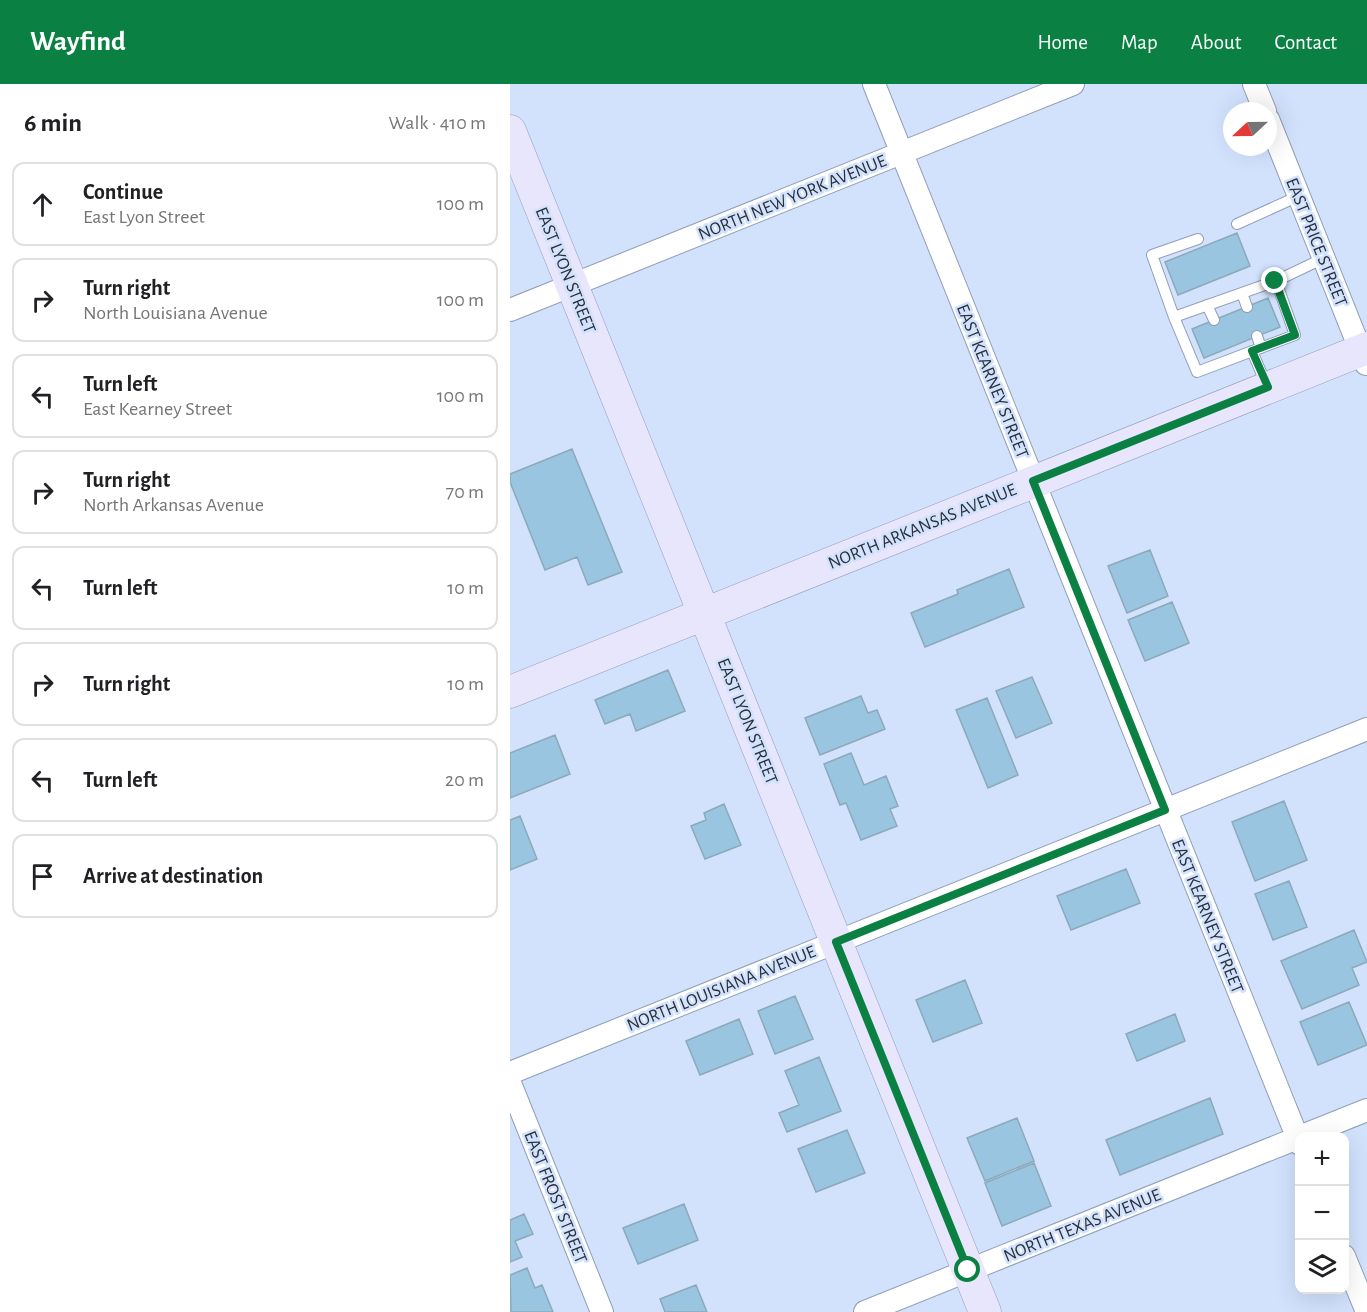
<!DOCTYPE html>
<meta charset="utf-8">
<style>
:root{--surface:#fff;--page:#f2f2f2;--text:#202124;--muted:#757577;--line:#e0e0e0;--accent:#0b8043}
body{margin:0;font-family:"Alegreya Sans",sans-serif;background:var(--page);color:var(--text)}
.controls{position:absolute;right:18px;bottom:18px;display:grid;overflow:hidden;border-radius:12px;box-shadow:0 6px 24px #0002}
.controls button{width:54px;height:54px;display:grid;place-items:center;padding:0;border:0;border-bottom:2px solid var(--line);background:var(--surface);color:var(--text);font:30px sans-serif}
.compass{position:absolute;left:713px;top:18px;width:54px;height:54px;border-radius:50%;background:var(--surface);box-shadow:0 6px 24px #0002;rotate:248deg}
.stop{position:absolute;width:18px;height:18px;margin:-14px;border:4px solid #0b8043;border-radius:50%;background:#fff}
.stop.end{background:#0b8043;border-color:#fff;box-shadow:0 2px 6px #0008}
.list{margin:0;padding:0;list-style:none}
h2{display:flex;justify-content:space-between;align-items:center;height:78px;margin:0;padding:0 24px;font-size:26px}
h2 small{font-size:20px;font-weight:400;color:var(--muted)}
.list li{display:grid;grid-template-columns:39px 1fr auto;gap:18px;align-items:center;box-sizing:border-box;height:84px;margin:0 12px 12px;padding:0 12px;border:2px solid var(--line);border-radius:12px}
.list b{display:block;font-size:22px;white-space:nowrap}
.list p{margin:0;font-size:20px;white-space:nowrap;color:var(--muted)}
.list em{font-size:20px;font-style:normal;color:var(--muted)}
.icon{flex:none;width:33px;height:33px;fill:none;stroke:currentColor;stroke-width:2;stroke-linecap:round;stroke-linejoin:round}
.map{position:relative;flex:none;width:857px;height:1228px;overflow:hidden}
header{display:flex;align-items:center;gap:36px;box-sizing:border-box;height:84px;padding:0 30px;background:var(--accent);color:#fff}
header strong{font-size:28px}
nav{display:flex;gap:33px;margin-inline-start:auto;font-size:21px}
main{display:flex}
aside{flex:1;background:var(--surface)}
.map>svg:first-child{display:block}
.building{fill:#99c5e0;stroke:#8ca9ba;stroke-width:1.5}
.lines{fill:none;stroke-linecap:round;stroke-linejoin:round}
.lane-casing{stroke:#909eb8;stroke-width:12}
.street-casing{stroke:#909eb8;stroke-width:24}
.secondary-casing{stroke:#909eb8;stroke-width:33}
.lane{stroke:#fff;stroke-width:10}
.street{stroke:#fff;stroke-width:22}
.secondary{stroke:#e8e6fd;stroke-width:32}
.route{stroke:#0b8043;stroke-width:8}
.labels{text-anchor:middle;stroke-width:5;stroke-linejoin:round;paint-order:stroke}
.street-label{font-size:18px;fill:#2a303a;stroke:#d2e2fd}
</style>
<header>
<strong>Wayfind</strong>
<nav><a>Home</a><a>Map</a><a>About</a><a>Contact</a></nav>
</header>
<main>
<aside>
<h2>6 min<small>Walk · 410 m</small></h2>
<ul class="list">
<li><svg class="icon" aria-label="ahead" viewBox="0 0 24 24"><path d="M12 20V5M6 11l6-6 6 6"/></svg><div><b>Continue</b><p>East Lyon Street</p></div><em>100 m</em></li>
<li><svg class="icon" aria-label="right" viewBox="0 0 24 24"><path d="M7 20v-9h11M14 6l5 5-5 5"/></svg><div><b>Turn right</b><p>North Louisiana Avenue</p></div><em>100 m</em></li>
<li><svg class="icon" aria-label="left" viewBox="0 0 24 24"><path d="M17 20v-9H6M10 6l-5 5 5 5"/></svg><div><b>Turn left</b><p>East Kearney Street</p></div><em>100 m</em></li>
<li><svg class="icon" aria-label="right" viewBox="0 0 24 24"><path d="M7 20v-9h11M14 6l5 5-5 5"/></svg><div><b>Turn right</b><p>North Arkansas Avenue</p></div><em>70 m</em></li>
<li><svg class="icon" aria-label="left" viewBox="0 0 24 24"><path d="M17 20v-9H6M10 6l-5 5 5 5"/></svg><div><b>Turn left</b></div><em>10 m</em></li>
<li><svg class="icon" aria-label="right" viewBox="0 0 24 24"><path d="M7 20v-9h11M14 6l5 5-5 5"/></svg><div><b>Turn right</b></div><em>10 m</em></li>
<li><svg class="icon" aria-label="left" viewBox="0 0 24 24"><path d="M17 20v-9H6M10 6l-5 5 5 5"/></svg><div><b>Turn left</b></div><em>20 m</em></li>
<li><svg class="icon" aria-label="arrive" viewBox="0 0 24 24"><path d="M6 21V4h12l-3 4 3 4H6"/></svg><div><b>Arrive at destination</b></div></li>
</ul>
</aside>
<div class="map">
<svg width="857" height="1228" viewBox="0 0 857 1228">
<rect width="100%" height="100%" fill="#d2e2fd"/>
<path class="building" d="M727 149 740 182 668 211 655 178Z
M758 214 770 243 694 274 682 245Z
M62 365 112 488 78 501 67 473 35 486 0 398V390Z
M640 466 658 512 617 529 598 482Z
M499 485 514 523 415 563 401 529 448 510 447 506Z
M662 518 679 559 635 577 618 536Z
M158 586 175 627 126 647 120 630 95 640 85 616Z
M522 593 542 639 506 654 486 607Z
M351 612 358 629 367 626 375 645 310 671 295 634Z
M477 614 508 691 478 704 446 626Z
M45 651 60 690 0 714V669Z
M341 669 354 701 376 692 388 722 380 725 387 742 351 756 336 719 330 721 314 680Z
M774 717 797 776 745 797 722 738Z
M214 720 231 761 195 775 181 742 196 736 194 729Z
M10 732 27 775 0 786V736Z
M616 785 630 819 561 846 547 812Z
M779 797 797 843 763 856 745 810Z
M844 846 857 878 842 884 849 901 792 925 771 877Z
M455 896 472 939 423 958 406 916Z
M285 912 303 955 265 970 248 927Z
M839 918 857 961 808 981 790 938Z
M665 930 675 957 627 977 616 950Z
M229 935 243 970 190 991 176 957Z
M309 973 331 1027 277 1048 269 1029 289 1021 275 987Z
M700 1014 713 1050 610 1091 596 1056Z
M507 1034 524 1077 475 1097 457 1054Z
M337 1046 355 1089 306 1108 288 1065Z
M524 1079 541 1122 492 1142 475 1099Z
M174 1120 188 1156 128 1180 113 1144Z
M14 1130 23 1150 5 1157 12 1173 0 1178V1136Z
M17 1184 25 1204 32 1201 43 1228H1L0 1191Z
M186 1201 197 1228H155L150 1215Z"/>
<g class="lines">
<defs>
<path id="lane" d="M727 140 789 112
M766 197 785 251 687 288 664 233 766 197 814 174
M732 209 737 223
M697 221 704 236
M664 233 642 171 688 155
M747 252 751 264
M742 267 756 300"/>
<path id="street" d="M364 0 790 1060
M744 0 755 27
M758 35 856 280
M0 226 563 0
M0 989 857 645
M0 999 92 1228
M792 1052 857 1026
M834 1172 857 1228
M355 1228 790 1053"/>
<path id="secondary" d="M0 47 475 1228
M0 608 857 264"/>
</defs>
<use href="#lane" class="lane-casing"/>
<use href="#street" class="street-casing"/>
<use href="#secondary" class="secondary-casing"/>
<use href="#lane" class="lane"/>
<use href="#street" class="street"/>
<use href="#secondary" class="secondary"/>
</g>
<g class="lines">
<path class="route" d="M458 1186 326 858 655 726 523 397 758 303 742 267 785 251 765 197"/>
</g>
<g class="labels">
<g class="street-label">
<text transform="translate(282 113) rotate(-22)" y="6">NORTH NEW YORK AVENUE</text>
<text transform="translate(807 158) rotate(68)" y="6">EAST PRICE STREET</text>
<text transform="translate(56 186) rotate(68)" y="6">EAST LYON STREET</text>
<text transform="translate(483 297) rotate(68)" y="6">EAST KEARNEY STREET</text>
<text transform="translate(412 442) rotate(-22)" y="6">NORTH ARKANSAS AVENUE</text>
<text transform="translate(238 637) rotate(68)" y="6">EAST LYON STREET</text>
<text transform="translate(698 832) rotate(68)" y="6">EAST KEARNEY STREET</text>
<text transform="translate(211 904) rotate(-22)" y="6">NORTH LOUISIANA AVENUE</text>
<text transform="translate(46 1113) rotate(68)" y="6">EAST FROST STREET</text>
<text transform="translate(572 1141) rotate(-22)" y="6">NORTH TEXAS AVENUE</text>
</g>
</g>
</svg>
<div class="controls">
<button>+</button>
<button>−</button>
<button><svg class="icon" aria-label="layers" viewBox="0 0 24 24"><path d="M12 4l9 5-9 5-9-5zM3 14l9 5 9-5"/></svg></button>
</div>
<svg class="compass" viewBox="-18 -18 36 36"><path d="M0-13l5 13h-10z" fill="#e53935"/><path d="M0 13l5-13h-10z" fill="#757577"/></svg>
<div class="stop" style="left:458px;top:1186px"></div>
<div class="stop end" style="left:765px;top:197px"></div>
</div>
</main>
